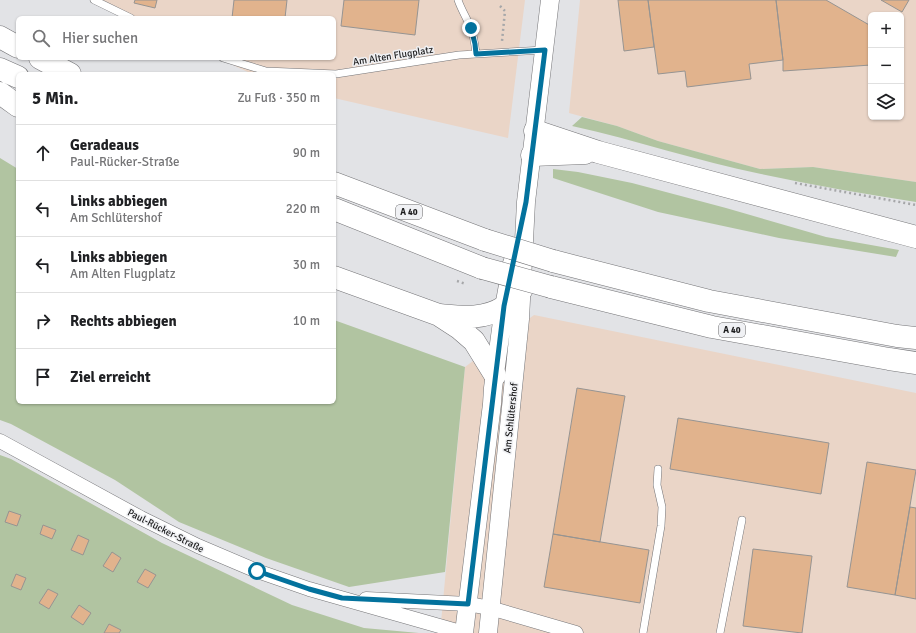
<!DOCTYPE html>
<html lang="de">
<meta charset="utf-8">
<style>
:root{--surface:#fff;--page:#f6f6f6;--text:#202124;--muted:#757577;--line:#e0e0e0}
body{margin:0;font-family:Signika,sans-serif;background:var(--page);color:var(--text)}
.controls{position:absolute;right:12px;top:12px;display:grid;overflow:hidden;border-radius:6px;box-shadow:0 1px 3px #0004}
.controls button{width:36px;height:36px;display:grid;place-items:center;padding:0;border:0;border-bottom:1px solid var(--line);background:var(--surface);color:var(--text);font:20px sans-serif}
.stop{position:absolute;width:12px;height:12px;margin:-9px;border:3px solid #03729d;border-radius:50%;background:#fff}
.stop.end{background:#03729d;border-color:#fff;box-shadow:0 1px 4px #0008}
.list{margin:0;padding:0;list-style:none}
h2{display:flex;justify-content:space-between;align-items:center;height:52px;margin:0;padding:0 16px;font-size:17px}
h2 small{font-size:13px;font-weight:400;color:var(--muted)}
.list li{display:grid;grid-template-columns:26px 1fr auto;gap:12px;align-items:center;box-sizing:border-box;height:56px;padding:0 16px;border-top:1px solid var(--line)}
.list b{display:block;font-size:15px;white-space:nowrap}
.list p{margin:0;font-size:13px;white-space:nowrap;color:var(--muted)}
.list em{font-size:13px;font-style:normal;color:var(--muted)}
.icon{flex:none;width:22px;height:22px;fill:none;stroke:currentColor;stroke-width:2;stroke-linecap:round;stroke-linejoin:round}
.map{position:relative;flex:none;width:916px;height:633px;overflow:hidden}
.search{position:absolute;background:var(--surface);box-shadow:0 1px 3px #0004;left:16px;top:16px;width:320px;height:44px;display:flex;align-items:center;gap:10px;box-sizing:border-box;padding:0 14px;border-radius:6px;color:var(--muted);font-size:15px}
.panel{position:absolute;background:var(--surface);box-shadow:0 1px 3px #0004;left:16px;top:72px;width:320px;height:332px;border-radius:6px}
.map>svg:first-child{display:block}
.industrial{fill:#ead5c7;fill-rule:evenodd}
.green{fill:#b1c4a1}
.building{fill:#e1b38d;stroke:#969492}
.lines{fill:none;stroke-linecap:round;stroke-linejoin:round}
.service-casing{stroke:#757578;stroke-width:8}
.minor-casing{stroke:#757578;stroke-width:15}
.tertiary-casing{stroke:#757578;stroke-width:19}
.motorway-casing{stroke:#757578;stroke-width:23}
.path{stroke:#a6a7a9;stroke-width:2.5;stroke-dasharray:2 3;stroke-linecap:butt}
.service{stroke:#fff;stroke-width:7}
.minor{stroke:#fff;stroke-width:14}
.tertiary{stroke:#fff;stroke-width:18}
.motorway{stroke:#fff;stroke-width:22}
.motorway-bridge-casing{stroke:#757578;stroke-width:23;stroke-linecap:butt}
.motorway-bridge{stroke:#fff;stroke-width:22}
.route{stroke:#03729d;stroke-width:5}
.labels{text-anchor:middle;stroke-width:3;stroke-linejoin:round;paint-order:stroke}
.shield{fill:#f0f1f4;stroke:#5c5c5e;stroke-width:1}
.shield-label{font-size:9px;font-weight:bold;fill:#1c1c1d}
.street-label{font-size:10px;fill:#1c1c1d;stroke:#f0f1f4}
</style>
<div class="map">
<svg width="916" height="633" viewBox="0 0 916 633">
<rect width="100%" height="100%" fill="#e2e3e6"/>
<path class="industrial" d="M96 0H525L508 138 334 98V74H252L218 58H334V18H134Z
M580 0H916V182L813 167 760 169 658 141 617 126 569 113ZM871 15H901V117H871Z
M534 315 916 393V633H440L465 367Z"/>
<path class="green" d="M582 117 617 126 658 141 760 169 813 167 916 182V202C864 194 812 185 761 174 697 161 636 140 572 126Z
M0 158 18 169V402H334V320L465 367 445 572 349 587 266 558 179 522 115 480 11 424 0 420Z
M553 169 578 172 632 183 726 208 826 237 899 250 896 257 779 238 658 212 553 178Z
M0 455 11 459 162 543 292 605 364 628 419 633H0Z"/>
<path class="building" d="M135 0H157L155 8 134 3Z
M234 0H287L285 18H232Z
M344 0H419L415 35 341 26Z
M618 0H648L654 47 624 51Z
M648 0H776L783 60 749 64 751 79 687 87 685 71 658 74Z
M776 0H826L871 26V65L783 71V60Z
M881 0H909L902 12Z
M577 388 625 396 600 542 553 534Z
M678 418 829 443 821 494 670 469Z
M867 462 916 470 895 595 847 587Z
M910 507 916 508V599L895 595Z
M9 511 21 515 17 526 5 522Z
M43 525 56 530 52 539 40 534Z
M553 534 649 550 640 603 544 587Z
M78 535 89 540 83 555 71 550Z
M753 549 812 556 802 633 743 626Z
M112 552 121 558 113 572 103 566Z
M145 569 156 575 148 588 137 582Z
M16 574 26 578 21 590 11 586Z
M48 589 58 594 49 609 39 603Z
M79 605 91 613 83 625 71 617Z
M109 624 121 630 119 633H104Z"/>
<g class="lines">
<defs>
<path id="service" d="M94 0 131 18
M458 0C461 9 466 17 470 26 474 35 475 45 476 54
M223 58 266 71 336 74 459 55 544 50
M643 633 661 526 662 507 657 485 658 469
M720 633 742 520"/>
<path id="minor" d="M0 441 141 518 198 546 257 571 309 589 464 633
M366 599 468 604 490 608 576 633"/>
<path id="tertiary" d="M464 633 492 404 493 388 504 307 512 263
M488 633 520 319 526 202 550 0"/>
<path id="motorway" d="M0 37 18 47
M40 58 70 74
M0 69 18 77
M0 93 18 106
M535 131 598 152 916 237
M532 155 585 153
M334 183 485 240
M334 209 482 268
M553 261 709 301 897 336 916 338
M334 277 439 315 459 328 474 341 495 375
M551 287 712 327 889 359 916 363
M440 315C462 317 484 320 504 307 510 302 516 295 522 289"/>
</defs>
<use href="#service" class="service-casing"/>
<use href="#minor" class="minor-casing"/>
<use href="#tertiary" class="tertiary-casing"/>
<use href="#motorway" class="motorway-casing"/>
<path class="path" d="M500 6 505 11 502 41
M795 183 916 205
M457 281 466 284"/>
<use href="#service" class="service"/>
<use href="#minor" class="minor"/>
<use href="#tertiary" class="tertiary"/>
<use href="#motorway" class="motorway"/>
<defs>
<path id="motorway-bridge" d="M485 240 553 261
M482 268 551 287"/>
</defs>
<use href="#motorway-bridge" class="motorway-bridge-casing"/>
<use href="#motorway-bridge" class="motorway-bridge"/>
</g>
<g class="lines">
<path class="route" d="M257 571 309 589 342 598 468 604 504 306 526 202 545 50 476 54 475 44 471 28"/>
</g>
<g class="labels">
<g class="shield">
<rect x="396" y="205" width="26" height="14" rx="3"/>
<rect x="719" y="323" width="26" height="14" rx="3"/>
</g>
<g class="shield-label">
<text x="409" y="215">A 40</text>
<text x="732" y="333">A 40</text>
</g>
<g class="street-label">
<text transform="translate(393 55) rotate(-9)" y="4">Am Alten Flugplatz</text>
<text transform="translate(510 418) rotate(-84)" y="4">Am Schlütershof</text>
<text transform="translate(166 530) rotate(27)" y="4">Paul-Rücker-Straße</text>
</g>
</g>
</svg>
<div class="controls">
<button>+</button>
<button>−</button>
<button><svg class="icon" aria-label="layers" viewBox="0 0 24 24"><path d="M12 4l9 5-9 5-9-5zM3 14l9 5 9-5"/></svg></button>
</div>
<div class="stop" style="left:257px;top:571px"></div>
<div class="stop end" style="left:471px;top:28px"></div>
<div class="search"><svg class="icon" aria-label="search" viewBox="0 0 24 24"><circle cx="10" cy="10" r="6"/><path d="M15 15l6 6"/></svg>Hier suchen</div>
<section class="panel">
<h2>5 Min.<small>Zu Fuß · 350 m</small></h2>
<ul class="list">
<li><svg class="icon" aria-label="ahead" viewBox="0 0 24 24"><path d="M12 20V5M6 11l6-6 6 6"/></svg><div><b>Geradeaus</b><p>Paul-Rücker-Straße</p></div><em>90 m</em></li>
<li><svg class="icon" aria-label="left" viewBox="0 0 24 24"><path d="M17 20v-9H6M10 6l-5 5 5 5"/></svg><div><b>Links abbiegen</b><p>Am Schlütershof</p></div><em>220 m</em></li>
<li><svg class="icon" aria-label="left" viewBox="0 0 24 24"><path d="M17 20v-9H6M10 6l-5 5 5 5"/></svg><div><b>Links abbiegen</b><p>Am Alten Flugplatz</p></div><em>30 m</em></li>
<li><svg class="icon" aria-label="right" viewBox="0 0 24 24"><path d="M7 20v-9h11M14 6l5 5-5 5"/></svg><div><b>Rechts abbiegen</b></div><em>10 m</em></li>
<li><svg class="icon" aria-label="arrive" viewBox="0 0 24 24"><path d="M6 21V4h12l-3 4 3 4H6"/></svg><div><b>Ziel erreicht</b></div></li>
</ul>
</section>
</div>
